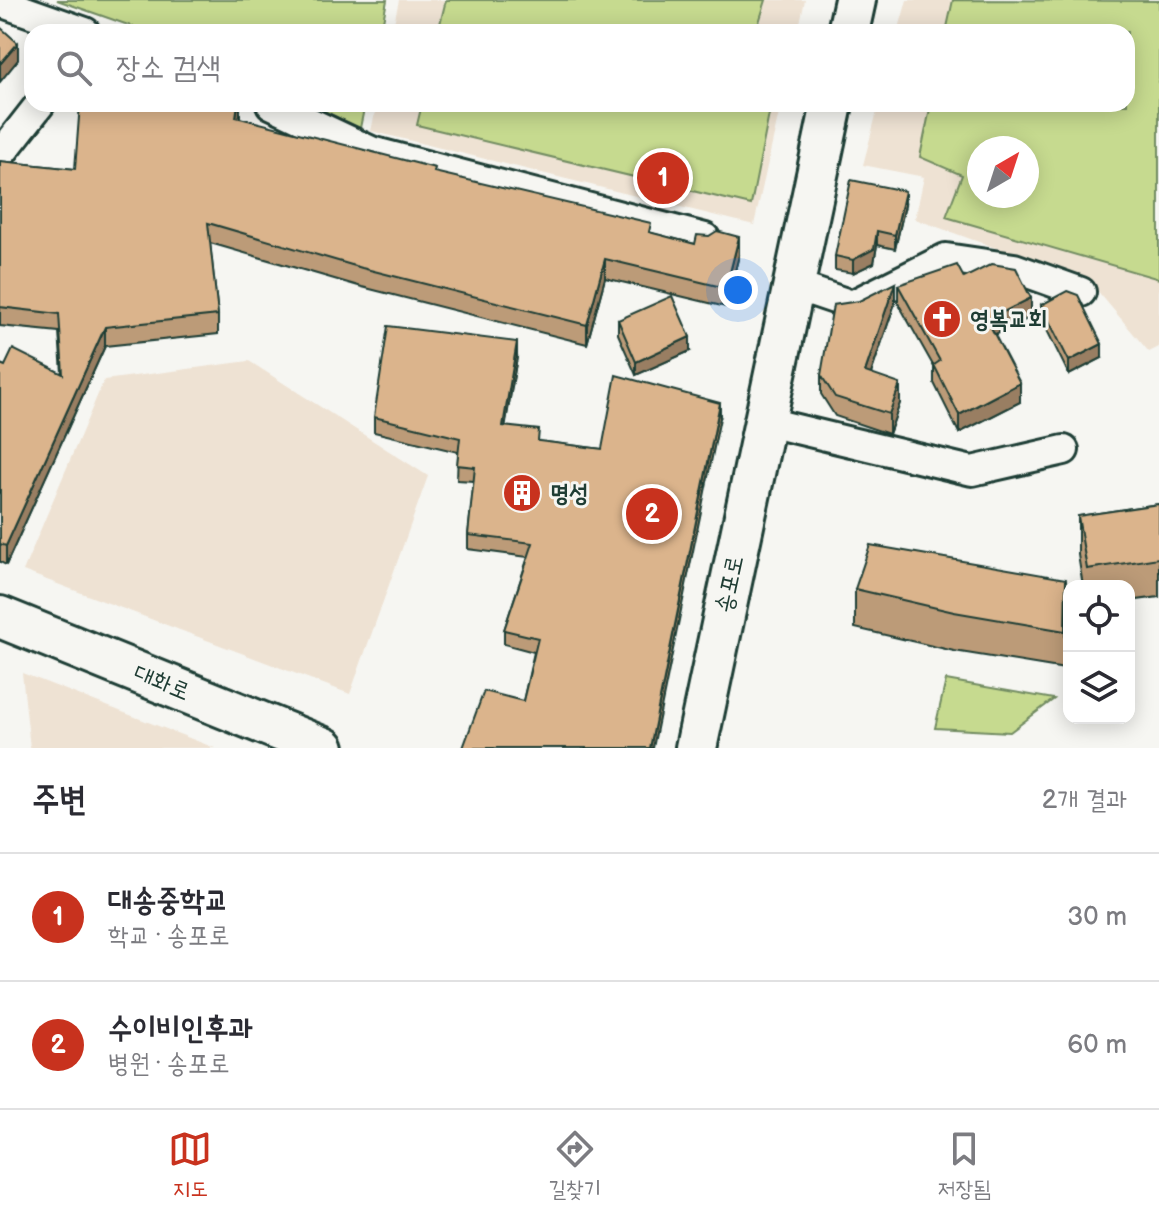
<!DOCTYPE html>
<html lang="ko">
<meta charset="utf-8">
<style>
:root{--surface:#fff;--page:#f2f2f3;--text:#2b2b33;--muted:#7c7c81;--line:#e1e1e2;--accent:#c8321e}
body{margin:0;font-family:"Balsamiq Sans","Poor Story",sans-serif;background:var(--page);color:var(--text)}
.controls{position:absolute;right:24px;bottom:24px;display:grid;overflow:hidden;border-radius:16px;box-shadow:0 4px 20px #0003}
.controls button{width:72px;height:72px;display:grid;place-items:center;padding:0;border:0;border-bottom:2px solid var(--line);background:var(--surface);color:var(--text);font:40px sans-serif}
.compass{position:absolute;left:967px;top:136px;width:72px;height:72px;border-radius:50%;background:var(--surface);box-shadow:0 4px 20px #0003;rotate:39deg}
.you{position:absolute;left:738px;top:290px;width:28px;height:28px;margin:-20px;border:6px solid #fff;border-radius:50%;background:#1a73e8;box-shadow:0 0 0 12px #1a73e833}
.badge{display:grid;place-items:center;width:52px;height:52px;border-radius:50%;background:var(--accent);color:#fff;font-size:26px;font-weight:700}
.pin{position:absolute;translate:-50% -50%;border:4px solid #fff;box-shadow:0 2px 8px #0006}
.list{margin:0;padding:0;list-style:none}
h2{display:flex;justify-content:space-between;align-items:center;height:104px;margin:0;padding:0 32px;font-size:34px}
h2 small{font-size:26px;font-weight:400;color:var(--muted)}
.list li{display:grid;grid-template-columns:52px 1fr auto;gap:24px;align-items:center;box-sizing:border-box;height:128px;padding:0 32px;border-top:2px solid var(--line)}
.list b{display:block;font-size:30px;white-space:nowrap}
.list p{margin:0;font-size:26px;white-space:nowrap;color:var(--muted)}
.list em{font-size:26px;font-style:normal;color:var(--muted)}
.icon{flex:none;width:44px;height:44px;fill:none;stroke:currentColor;stroke-width:2;stroke-linecap:round;stroke-linejoin:round}
.map{position:relative;flex:none;width:1159px;height:748px;overflow:hidden}
.search{position:absolute;background:var(--surface);box-shadow:0 4px 20px #0003;left:24px;right:24px;top:24px;height:88px;display:flex;align-items:center;gap:20px;box-sizing:border-box;padding:0 28px;border-radius:24px;color:var(--muted);font-size:30px}
.sheet{height:360px;background:var(--surface)}
nav{display:flex;justify-content:space-around;align-items:center;box-sizing:border-box;height:112px;border-top:2px solid var(--line);background:var(--surface);font-size:22px;color:var(--muted)}
nav a{display:grid;justify-items:center;gap:4px}
nav .on{color:var(--accent)}
.map>svg:first-child{display:block}
.built{fill:#eee2d3;fill-rule:evenodd}
.green{fill:#c6da8f;stroke:#728c62;stroke-width:2;fill-rule:evenodd}
.lines{fill:none;stroke-linecap:round;stroke-linejoin:round}
.street-casing{stroke:#1f3d34;stroke-width:34}
.secondary-casing{stroke:#1f3d34;stroke-width:46}
.street{stroke:#f6f6f2;stroke-width:28}
.secondary{stroke:#f6f6f2;stroke-width:40}
.wall{fill:#bc9b78;stroke:#1f3d34;stroke-width:2}
.shaded-wall{fill:#997e62;stroke:#1f3d34;stroke-width:2}
.building{fill:#dbb48c;stroke:#1f3d34;stroke-width:2}
.labels{text-anchor:middle;stroke-width:6;stroke-linejoin:round;paint-order:stroke}
.poi-label{font-size:24px;font-weight:bold;fill:#1f3d34;stroke:#f6f6f2;text-anchor:start}
.street-label{font-size:24px;fill:#1f3d34;stroke:#f6f6f2}
</style>
<div class="map">
<svg width="1159" height="748" viewBox="0 0 1159 748">
<rect width="100%" height="100%" fill="#f6f6f2"/>
<filter id="ink" filterUnits="userSpaceOnUse"><feTurbulence type="fractalNoise" baseFrequency=".0125" numOctaves="2"/><feDisplacementMap in="SourceGraphic" scale="16" xChannelSelector="R" yChannelSelector="G"/><feConvolveMatrix kernelMatrix="1 2 1 2 8 2 1 2 1" color-interpolation-filters="sRGB"/></filter>
<g filter="url(#ink)">
<path class="built" d="M399 0H805L798 32H392Z
M907 0H1159V347L1149 352 1090 282 915 219 924 177 863 165 879 104H1127V32H898ZM979 148H1027V196H979Z
M377 104H781L754 225 371 131Z
M249 361 428 476 350 694 23 571 104 380Z
M22 673 215 748H30Z"/>
<path class="green" d="M57 0H387L381 32H148Z
M446 0H766L756 32H438Z
M953 0 1159 1V279L946 217 962 175 920 157 931 104H1127V32H946ZM1027 148V196H979V148Z
M309 104H365L360 128Z
M422 104H771L751 205 417 125Z
M946 680 1054 699 1010 732 935 728Z"/>
<g class="lines">
<defs>
<path id="street" d="M0 2 85 32
M271 104 371 151 705 238
M0 155 40 104
M793 285 852 305 946 258 1014 268 1081 292
M763 421 972 471 1064 450"/>
<path id="secondary" d="M848 32 855 0
M0 617 324 748
M696 748 832 104"/>
</defs>
<use href="#street" class="street-casing"/>
<use href="#secondary" class="secondary-casing"/>
<use href="#street" class="street"/>
<use href="#secondary" class="secondary"/>
</g>
<path class="wall" d="M240 104 239 118 651 233 739 255 726 307 605 278 587 344 362 287 210 243 218 315V334L105 346 6 565 0 562V364L5 366 62 373 59 332 0 326V161L75 169Z
M905 205 895 249 877 245 874 263 853 273 835 270V256Z
M964 278 1031 317 995 335 1020 402 959 433 934 383V367L898 303V285Z
M895 303 871 374 900 403 889 434 835 416 821 394V375Z
M1041 305 1102 358 1069 375 1041 318Z
M618 320 690 351 636 375 618 334Z
M517 357 505 426 539 441 602 449 720 418 523 701 534 652 504 644V630L528 557 468 549V535L474 481 457 480 458 452 374 432V417Z
M1159 504V597L1129 601V586H1083L1078 555V516Z
M855 589 1066 618 1065 669 954 651 855 628Z"/>
<path class="shaded-wall" d="M18 43V60L0 82V64Z
M238 104H240V117L236 135V117Z
M905 191V205L895 249V235Z
M877 231V245L874 263 853 273V260Z
M739 237V255L726 307V288Z
M605 259V278L587 344V325Z
M895 283V303L865 391V372Z
M1031 298V317L987 338V320Z
M105 327V346L6 565V546Z
M690 337V351L636 375V362Z
M517 342V357L503 440V426Z
M1102 344V358L1069 375V361Z
M1020 383V402L959 433V415Z
M900 384V403L889 434V414Z
M720 403V418L653 748H650Z
M1066 579V618L1065 669V631Z"/>
<path class="building" d="M0 27 18 43 0 64Z
M80 104H153L177 106V104H238L236 117 435 168 434 172 651 223 649 232 695 244 697 235 709 236 717 231 739 237 726 288 605 259 587 325 362 268 208 223 218 315 105 327 6 546 0 544V364L5 366 13 349 63 374 59 314 0 307V161L75 169Z
M851 180 905 191 895 235 877 231 874 249 853 260 835 256Z
M992 264 1016 268 1031 298 987 320 1020 383 959 415 934 365 940 361 898 285 957 265 964 278Z
M895 283 865 372 900 384 889 414 835 397 821 375 833 305 859 301Z
M1067 291 1078 295 1102 344 1069 361 1041 305Z
M672 296 690 337 636 362 618 320Z
M388 326 517 342 503 426 539 430 538 441 602 449 616 375 720 403 650 748H463L484 691 523 701 538 638 504 630 533 543 468 535 475 467 457 465 460 438 374 417Z
M1159 504V558L1087 569 1078 516Z
M870 545 1066 579 1065 631 954 612 855 589Z"/>
</g>
<defs>
<symbol id="church-disc" viewBox="-11 -11 22 22"><circle r="9.5" fill="#c8321e" stroke="#f6f6f2"/><path d="M-1.2-6h2.4v3.5h3.3v2.4h-3.3V6h-2.4V-.1h-3.3v-2.4h3.3Z" fill="#fff"/></symbol>
<symbol id="building-disc" viewBox="-11 -11 22 22"><circle r="9.5" fill="#c8321e" stroke="#f6f6f2"/><path d="M-4-6H4V6H1V3H-1V6H-4ZM-2.5-4.3h1.7v1.8h-1.7ZM.8-4.3h1.7v1.8H.8ZM-2.5-1h1.7V.8h-1.7ZM.8-1h1.7V.8H.8Z" fill="#fff"/></symbol>
</defs>
<g fill-rule="evenodd">
<use href="#church-disc" x="920" y="297" width="44" height="44"/>
<use href="#building-disc" x="500" y="471" width="44" height="44"/>
</g>
<g class="labels">
<g class="poi-label">
<text x="970" y="327">영복교회</text>
<text x="550" y="501">명성</text>
</g>
<g class="street-label">
<text transform="translate(729 584) rotate(-78)" y="8">송포로</text>
<text transform="translate(162 682) rotate(22)" y="8">대화로</text>
</g>
</g>
</svg>
<div class="controls">
<button><svg class="icon" aria-label="locate" viewBox="0 0 24 24"><circle cx="12" cy="12" r="6"/><path d="M12 2v4M12 18v4M2 12h4M18 12h4"/></svg></button>
<button><svg class="icon" aria-label="layers" viewBox="0 0 24 24"><path d="M12 4l9 5-9 5-9-5zM3 14l9 5 9-5"/></svg></button>
</div>
<svg class="compass" viewBox="-18 -18 36 36"><path d="M0-13l5 13h-10z" fill="#e53935"/><path d="M0 13l5-13h-10z" fill="#7c7c81"/></svg>
<div class="you"></div>
<div class="pin badge" style="left:663px;top:178px">1</div>
<div class="pin badge" style="left:652px;top:514px">2</div>
<div class="search"><svg class="icon" aria-label="search" viewBox="0 0 24 24"><circle cx="10" cy="10" r="6"/><path d="M15 15l6 6"/></svg>장소 검색</div>
</div>
<section class="sheet">
<h2>주변<small>2개 결과</small></h2>
<ul class="list">
<li><span class="badge">1</span><div><b>대송중학교</b><p>학교 · 송포로</p></div><em>30 m</em></li>
<li><span class="badge">2</span><div><b>수이비인후과</b><p>병원 · 송포로</p></div><em>60 m</em></li>
</ul>
</section>
<nav>
<a class="on"><svg class="icon" aria-label="map" viewBox="0 0 24 24"><path d="M3 6l6-2 6 2 6-2v14l-6 2-6-2-6 2zM9 4v14M15 6v14"/></svg>지도</a>
<a><svg class="icon" aria-label="directions" viewBox="0 0 24 24"><path d="M12 3l9 9-9 9-9-9zM9 14v-3h6M13 9l2 2-2 2"/></svg>길찾기</a>
<a><svg class="icon" aria-label="saved" viewBox="0 0 24 24"><path d="M7 4h10v16l-5-4-5 4z"/></svg>저장됨</a>
</nav>
